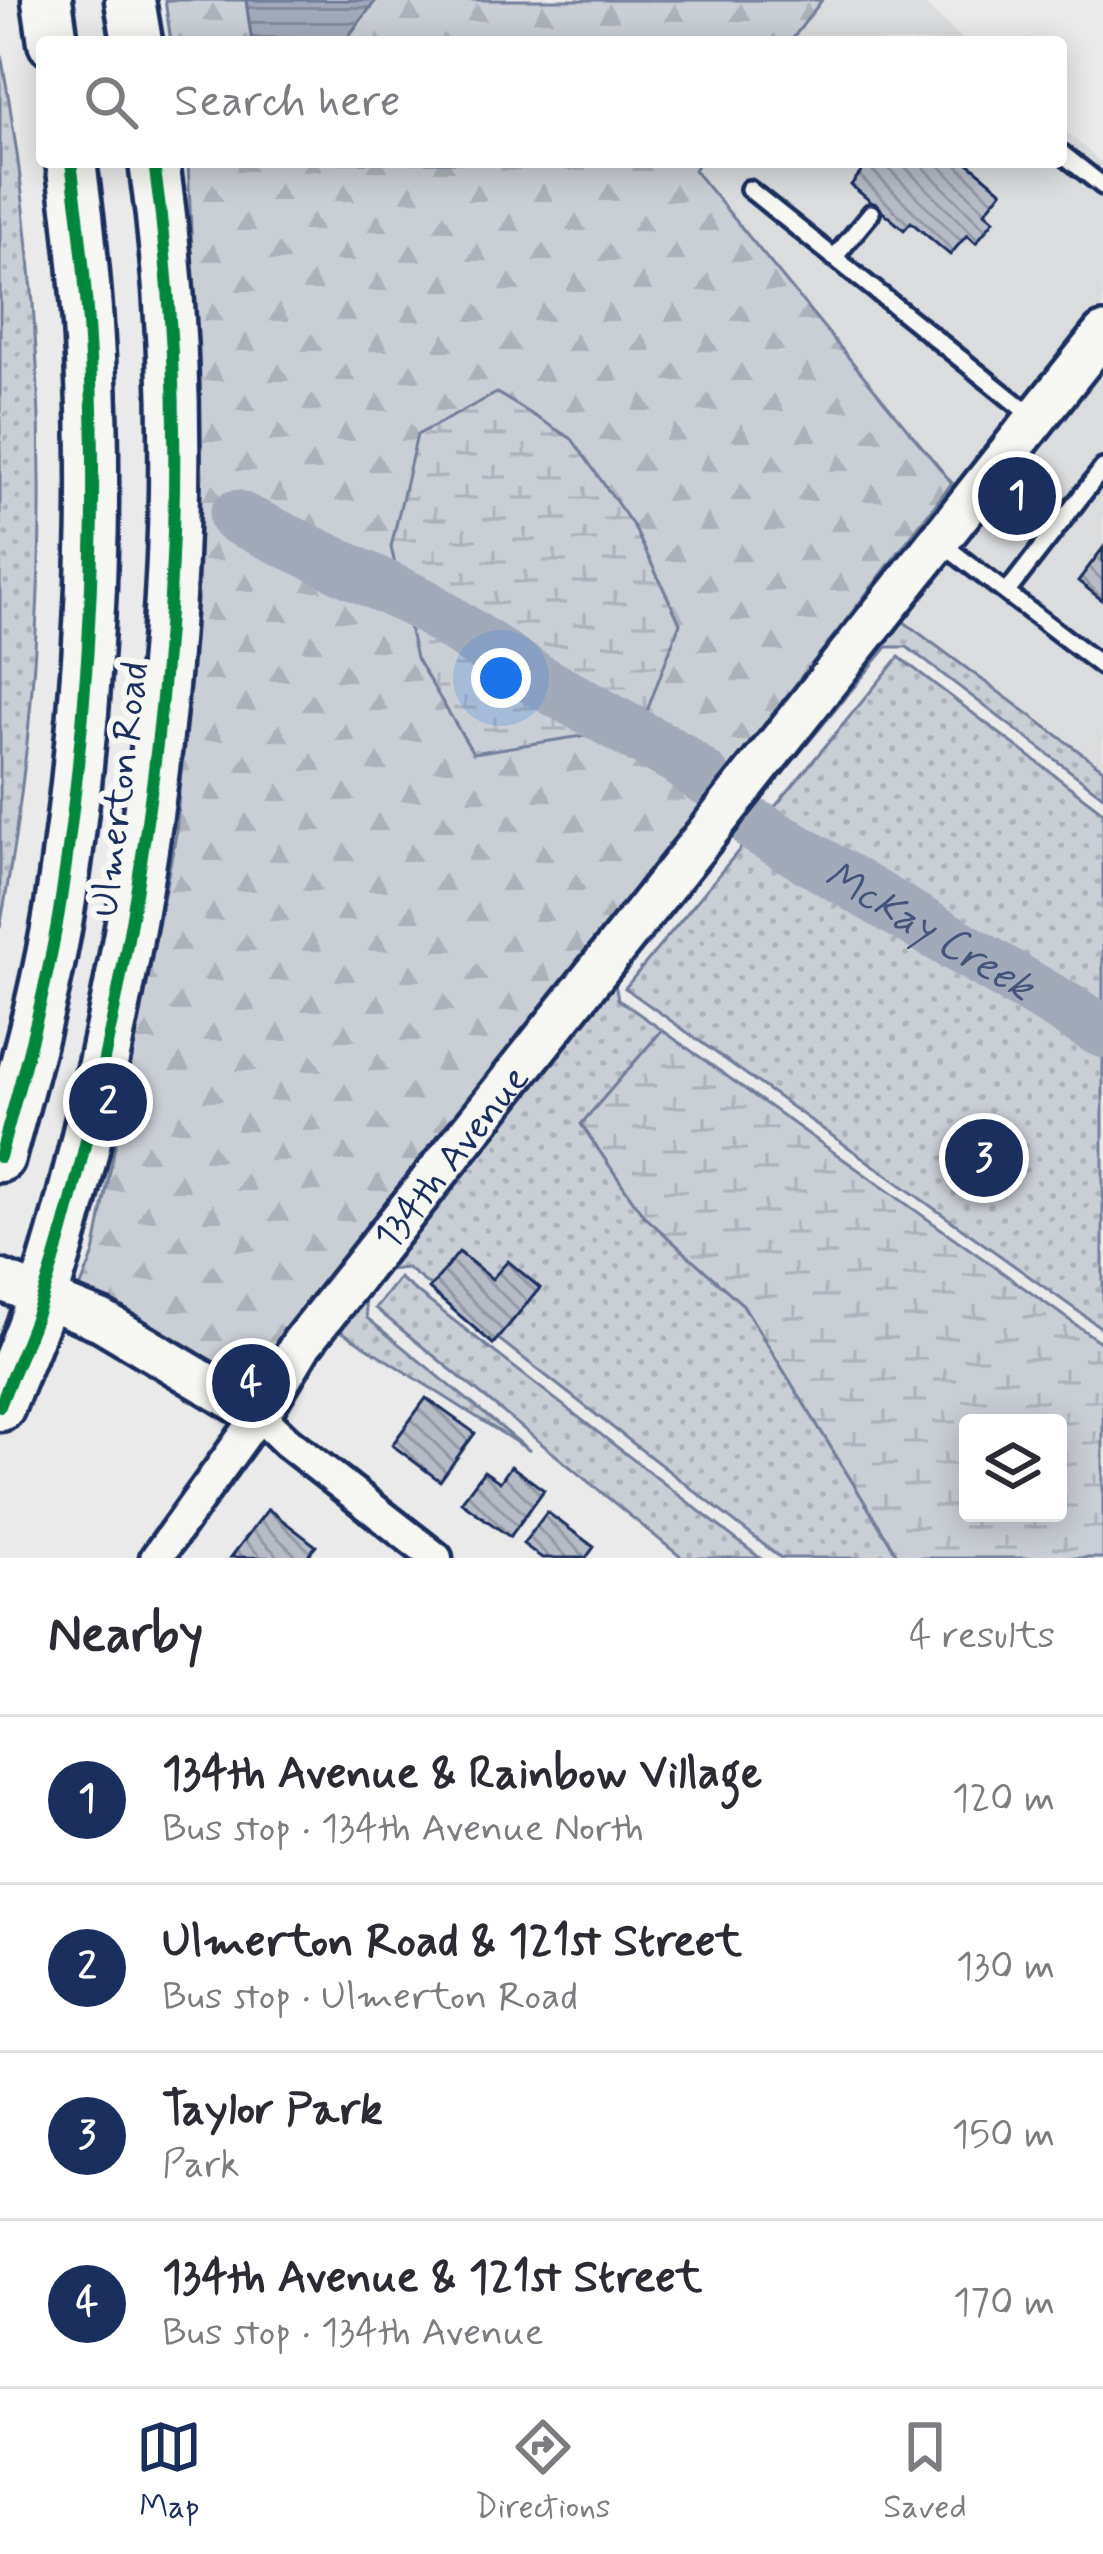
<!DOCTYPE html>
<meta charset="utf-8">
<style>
:root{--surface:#fff;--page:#f2f2f3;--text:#2b2b33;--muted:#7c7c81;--line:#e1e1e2;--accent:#1b2f5e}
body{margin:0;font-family:Mynerve,sans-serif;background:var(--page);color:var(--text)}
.controls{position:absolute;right:36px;bottom:36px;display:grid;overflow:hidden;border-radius:12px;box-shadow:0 6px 30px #0003}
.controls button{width:108px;height:108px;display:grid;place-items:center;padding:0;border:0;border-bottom:3px solid var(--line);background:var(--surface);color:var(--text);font:60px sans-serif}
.you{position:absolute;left:501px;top:678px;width:42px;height:42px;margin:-30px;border:9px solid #fff;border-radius:50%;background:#1a73e8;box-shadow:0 0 0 18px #1a73e833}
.badge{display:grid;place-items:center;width:78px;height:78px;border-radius:50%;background:var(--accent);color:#fff;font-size:39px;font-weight:700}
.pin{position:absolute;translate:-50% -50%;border:6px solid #fff;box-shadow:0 3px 12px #0006}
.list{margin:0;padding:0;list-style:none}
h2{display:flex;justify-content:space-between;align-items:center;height:156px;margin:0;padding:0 48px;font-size:51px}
h2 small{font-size:39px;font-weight:400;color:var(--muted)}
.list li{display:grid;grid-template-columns:78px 1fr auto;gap:36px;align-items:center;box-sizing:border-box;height:168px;padding:0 48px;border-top:3px solid var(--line)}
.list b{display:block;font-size:45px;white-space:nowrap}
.list p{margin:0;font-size:39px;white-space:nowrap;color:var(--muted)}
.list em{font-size:39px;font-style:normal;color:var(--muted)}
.icon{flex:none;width:66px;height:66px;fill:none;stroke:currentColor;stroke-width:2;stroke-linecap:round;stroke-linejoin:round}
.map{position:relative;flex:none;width:1103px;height:1558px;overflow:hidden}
.search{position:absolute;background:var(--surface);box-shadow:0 6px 30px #0003;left:36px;right:36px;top:36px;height:132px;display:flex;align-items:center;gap:30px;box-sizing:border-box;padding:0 42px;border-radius:12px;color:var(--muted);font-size:45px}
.sheet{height:828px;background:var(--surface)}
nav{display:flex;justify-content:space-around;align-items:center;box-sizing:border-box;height:168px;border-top:3px solid var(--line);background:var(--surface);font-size:33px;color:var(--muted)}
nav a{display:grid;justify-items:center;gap:6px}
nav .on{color:var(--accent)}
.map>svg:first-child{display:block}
.built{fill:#dadcde}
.forest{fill:url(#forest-firs);stroke:#727e9a;stroke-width:3}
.wetland{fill:url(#wetland-marsh);stroke:#727e9a;stroke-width:3;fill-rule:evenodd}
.park{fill:url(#park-dots);stroke:#727e9a;stroke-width:3}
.water{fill:url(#water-rules);stroke:#6c7995;stroke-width:3}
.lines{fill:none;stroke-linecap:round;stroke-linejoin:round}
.river{stroke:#a2aaba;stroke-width:54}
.building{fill:url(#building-back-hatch);stroke:#1b2f5e;stroke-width:3}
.service-casing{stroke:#1b2f5e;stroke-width:24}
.minor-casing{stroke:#1b2f5e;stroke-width:39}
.tertiary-casing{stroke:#1b2f5e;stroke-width:48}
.primary-casing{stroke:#1b2f5e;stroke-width:57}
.service{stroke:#f6f6f2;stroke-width:15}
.minor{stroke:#f6f6f2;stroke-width:30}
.tertiary{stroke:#f6f6f2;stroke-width:39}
.primary{stroke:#f6f6f2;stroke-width:48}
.cycleway-casing{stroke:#f6f6f2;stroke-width:20}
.cycleway{stroke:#00873e;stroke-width:12}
.labels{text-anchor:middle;stroke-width:12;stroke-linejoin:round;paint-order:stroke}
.street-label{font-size:39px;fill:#1b2f5e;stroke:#f6f6f2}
.water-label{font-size:42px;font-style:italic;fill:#44547a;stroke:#f6f6f2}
</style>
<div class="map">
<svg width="1103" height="1558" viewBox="0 0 1103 1558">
<defs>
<pattern id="forest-firs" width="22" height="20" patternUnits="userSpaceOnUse" patternTransform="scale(3)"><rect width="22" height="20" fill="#caced5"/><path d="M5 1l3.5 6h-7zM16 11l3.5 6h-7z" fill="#adb1b9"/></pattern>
<pattern id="wetland-marsh" width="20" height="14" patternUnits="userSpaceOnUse" patternTransform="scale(3)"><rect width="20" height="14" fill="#caced5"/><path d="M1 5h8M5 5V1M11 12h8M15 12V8" fill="none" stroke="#adb1b9"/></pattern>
<pattern id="park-dots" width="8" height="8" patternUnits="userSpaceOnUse" patternTransform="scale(3)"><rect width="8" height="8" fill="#caced5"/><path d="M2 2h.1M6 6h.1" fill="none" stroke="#adb1b9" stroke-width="1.8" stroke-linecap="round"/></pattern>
<pattern id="water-rules" width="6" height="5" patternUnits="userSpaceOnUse" patternTransform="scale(3)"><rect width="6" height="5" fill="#a2aaba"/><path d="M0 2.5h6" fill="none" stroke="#838b9a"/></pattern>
<pattern id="building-back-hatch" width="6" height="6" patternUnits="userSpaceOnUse" patternTransform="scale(3)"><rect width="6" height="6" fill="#b6bbc6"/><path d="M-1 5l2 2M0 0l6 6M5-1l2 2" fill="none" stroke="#9398a4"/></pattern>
</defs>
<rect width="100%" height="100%" fill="#e9eae9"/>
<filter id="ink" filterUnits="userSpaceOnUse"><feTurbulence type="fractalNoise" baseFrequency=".00833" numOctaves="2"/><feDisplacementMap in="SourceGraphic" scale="24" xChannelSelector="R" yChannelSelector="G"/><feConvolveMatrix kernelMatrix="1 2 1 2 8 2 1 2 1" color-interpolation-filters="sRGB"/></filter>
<g filter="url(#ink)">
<path class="built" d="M822 0H919L966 42H790Z
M1061 127 1103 164V306L872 598 866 594 952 483 693 170 699 162H1061Z
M1103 365V769L900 619Z"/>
<path class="forest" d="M165 0H246L252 42H171Z
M376 0H822L790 42H344Z
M188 162H699L694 170 952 483 249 1391 78 1294 94 1253 176 834 202 476Z"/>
<path class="wetland" d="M497 393 572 439 634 527 680 623 641 727 473 753 416 658 391 547 417 435Z
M662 1030 1103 1344V1558H899L743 1305 643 1215 581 1124ZM968 1423H1058V1513H968Z"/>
<path class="park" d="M0 48C53 337 54 639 0 928Z
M900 619 1103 769V796L907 647H887L614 978 618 999 662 1030 581 1124 643 1215 743 1305 899 1558H781L407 1268 387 1270 364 1299 367 1318 530 1451 336 1328Z
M899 657 1103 812V1329L625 988Z
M399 1278 760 1558H682L375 1308Z"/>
<path class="water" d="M246 0H376L344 42H252Z"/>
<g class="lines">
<g class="river">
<path d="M236 517 423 605 534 678 678 758 705 779"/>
<path id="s1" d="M757 827 1103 1031"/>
</g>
</g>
<path class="building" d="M869 162H967L1002 191 985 212 994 220 976 243 967 235 950 255 911 222 904 230 851 185Z
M1103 548V601L1078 581Z
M459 1252 492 1279 508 1261 540 1288 493 1344 429 1289Z
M426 1398 475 1433 440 1481 392 1445Z
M511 1466 544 1490 510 1537 461 1502 484 1471 500 1482Z
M268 1509 316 1546 306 1558 231 1557Z
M547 1512 594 1547 586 1558H542L523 1544Z"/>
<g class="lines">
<defs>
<path id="service" d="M1061 153 1103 186
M749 189 1033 417
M834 258 871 213
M941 543 1103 667
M1007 592 1103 468"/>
<path id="minor" d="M156 1558 259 1415 287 1442 436 1558"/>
<g id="tertiary">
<path id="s2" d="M0 1280 102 1321 259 1415 302 1343 1103 334"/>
</g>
<path id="primary" d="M47 0 53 42
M130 0 137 42
M0 1157C23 1072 48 986 61 899 97 659 106 403 71 162
M0 1406C14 1369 31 1333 43 1296 71 1212 90 1126 108 1040 169 754 196 453 154 162"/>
</defs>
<use href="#service" class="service-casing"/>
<use href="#minor" class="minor-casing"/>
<use href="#tertiary" class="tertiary-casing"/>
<use href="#primary" class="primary-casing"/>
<use href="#service" class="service"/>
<use href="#minor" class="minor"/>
<use href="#tertiary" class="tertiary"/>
<use href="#primary" class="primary"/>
<defs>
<path id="cycleway" d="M0 1157C23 1072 48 986 61 899 97 659 106 403 71 162
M0 1406C14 1369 31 1333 43 1296 71 1212 90 1126 108 1040 169 754 196 453 154 162"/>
</defs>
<use href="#cycleway" class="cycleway-casing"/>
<use href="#cycleway" class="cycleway"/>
</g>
</g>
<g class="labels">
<g class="street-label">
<text transform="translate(118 789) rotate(-83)" y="14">Ulmerton Road</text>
<text dy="14" stroke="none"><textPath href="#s2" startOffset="615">134th Avenue</textPath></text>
</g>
<g class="water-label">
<text dy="15" stroke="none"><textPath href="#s1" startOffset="201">McKay Creek</textPath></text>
</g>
</g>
</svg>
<div class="controls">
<button><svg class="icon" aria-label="layers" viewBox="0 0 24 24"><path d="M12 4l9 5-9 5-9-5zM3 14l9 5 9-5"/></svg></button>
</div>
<div class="you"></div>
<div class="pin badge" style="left:1017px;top:496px">1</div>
<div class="pin badge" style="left:108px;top:1102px">2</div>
<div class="pin badge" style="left:984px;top:1158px">3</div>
<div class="pin badge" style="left:251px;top:1383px">4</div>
<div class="search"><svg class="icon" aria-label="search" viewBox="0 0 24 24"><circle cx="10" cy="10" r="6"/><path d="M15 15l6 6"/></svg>Search here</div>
</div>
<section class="sheet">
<h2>Nearby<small>4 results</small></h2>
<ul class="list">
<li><span class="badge">1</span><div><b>134th Avenue &amp; Rainbow Village</b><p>Bus stop · 134th Avenue North</p></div><em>120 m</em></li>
<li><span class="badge">2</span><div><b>Ulmerton Road &amp; 121st Street</b><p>Bus stop · Ulmerton Road</p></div><em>130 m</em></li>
<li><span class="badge">3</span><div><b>Taylor Park</b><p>Park</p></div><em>150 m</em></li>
<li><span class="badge">4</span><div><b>134th Avenue &amp; 121st Street</b><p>Bus stop · 134th Avenue</p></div><em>170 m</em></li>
</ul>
</section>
<nav>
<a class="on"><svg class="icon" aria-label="map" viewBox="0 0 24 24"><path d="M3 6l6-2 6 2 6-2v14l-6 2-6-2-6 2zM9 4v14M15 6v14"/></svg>Map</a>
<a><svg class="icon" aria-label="directions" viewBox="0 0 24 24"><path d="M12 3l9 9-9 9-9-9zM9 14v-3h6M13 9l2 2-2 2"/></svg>Directions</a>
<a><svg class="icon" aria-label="saved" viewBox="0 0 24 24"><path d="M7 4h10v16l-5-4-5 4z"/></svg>Saved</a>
</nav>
